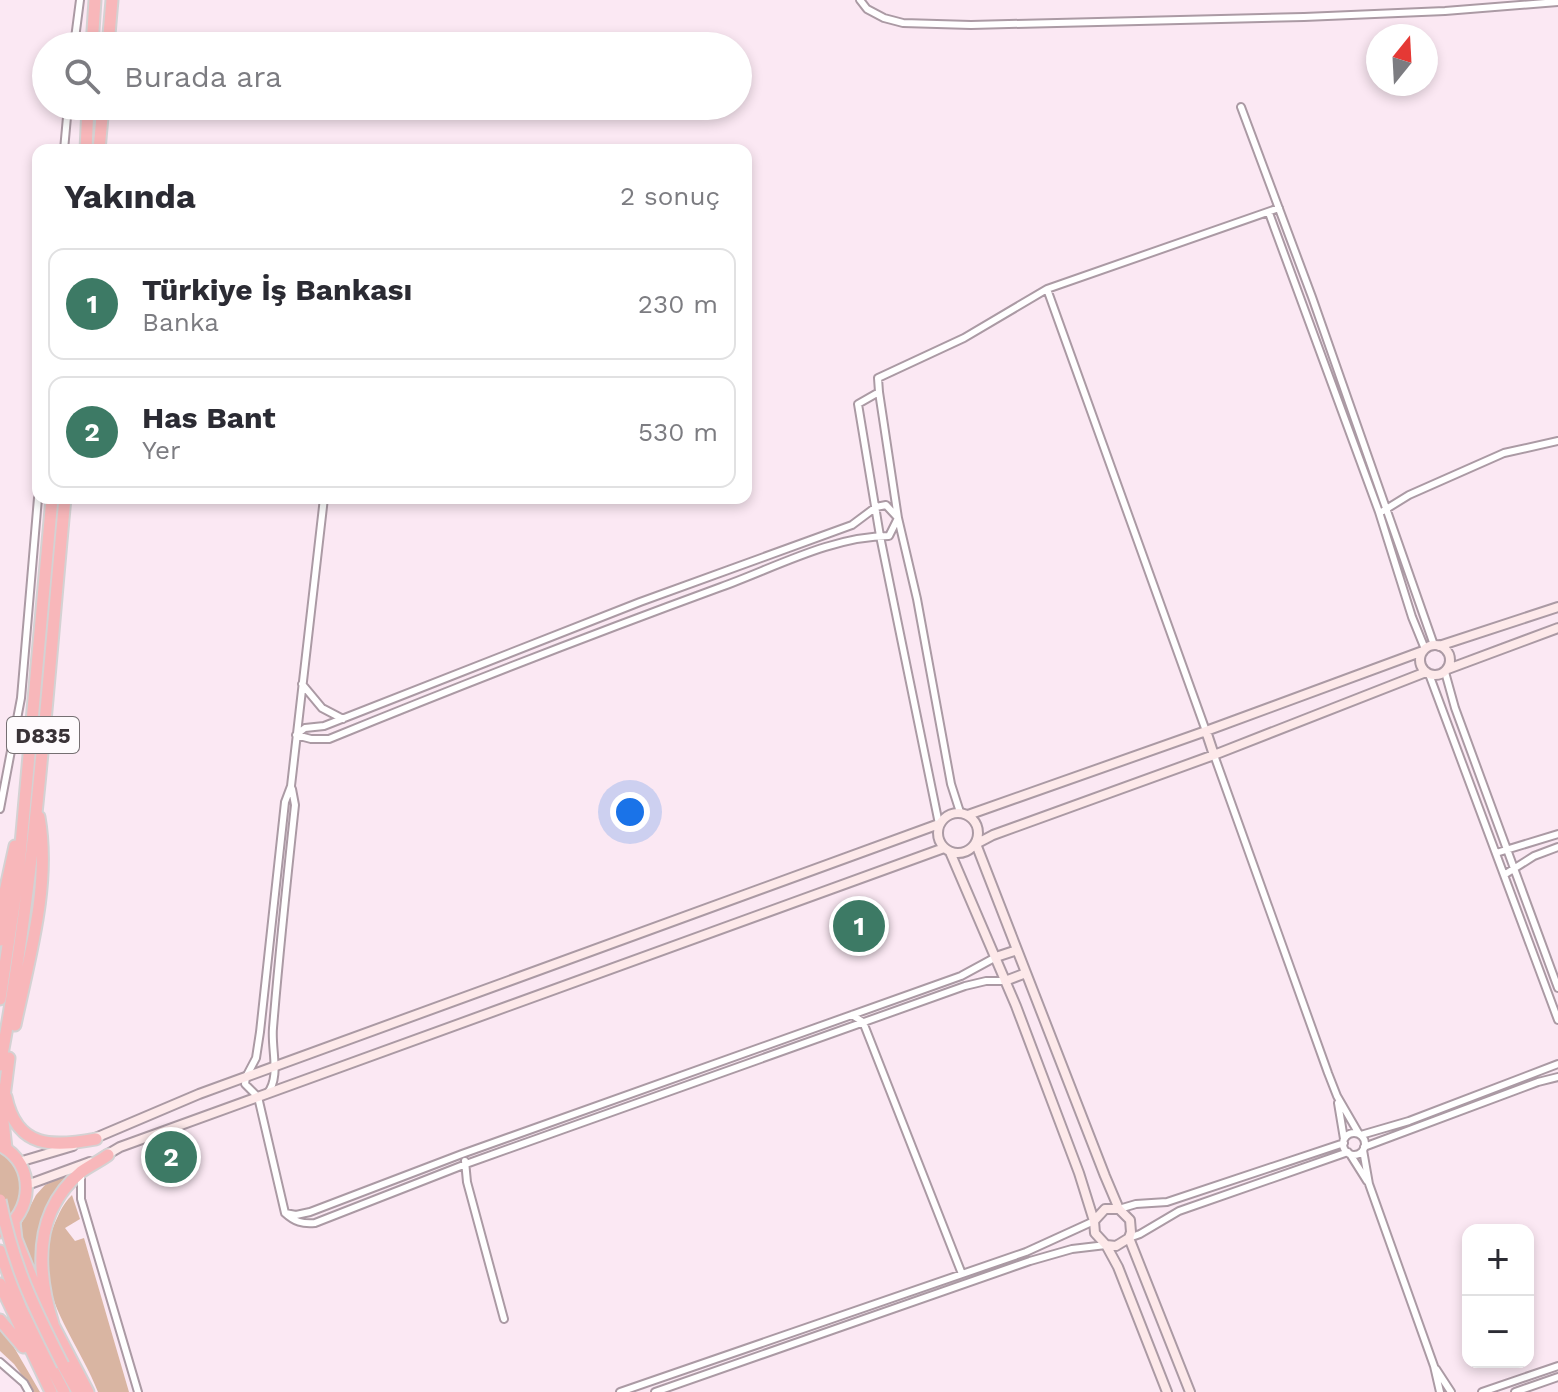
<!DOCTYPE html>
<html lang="tr">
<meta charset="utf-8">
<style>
:root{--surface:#fff;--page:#f7f7f7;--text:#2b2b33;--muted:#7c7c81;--line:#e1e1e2;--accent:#3d7a65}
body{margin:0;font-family:"Work Sans",sans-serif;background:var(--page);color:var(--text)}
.controls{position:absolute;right:24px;bottom:24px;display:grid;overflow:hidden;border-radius:16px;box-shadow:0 4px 12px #0003}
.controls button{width:72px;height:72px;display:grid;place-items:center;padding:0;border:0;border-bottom:2px solid var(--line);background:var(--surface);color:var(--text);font:40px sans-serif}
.compass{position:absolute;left:1366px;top:24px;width:72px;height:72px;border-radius:50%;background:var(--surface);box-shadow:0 4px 12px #0003;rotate:18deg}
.you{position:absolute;left:630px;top:812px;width:28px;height:28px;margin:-20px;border:6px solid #fff;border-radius:50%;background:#1a73e8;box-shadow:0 0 0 12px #1a73e833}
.badge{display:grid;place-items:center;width:52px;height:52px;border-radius:50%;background:var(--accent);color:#fff;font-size:26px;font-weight:700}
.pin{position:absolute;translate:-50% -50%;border:4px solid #fff;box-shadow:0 2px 8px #0006}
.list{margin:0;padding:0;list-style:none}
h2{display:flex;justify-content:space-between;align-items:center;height:104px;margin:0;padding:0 32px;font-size:34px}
h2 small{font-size:26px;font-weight:400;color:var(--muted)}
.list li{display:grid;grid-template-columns:52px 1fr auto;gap:24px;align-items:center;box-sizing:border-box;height:112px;margin:0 16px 16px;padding:0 16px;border:2px solid var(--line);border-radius:16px}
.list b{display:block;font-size:30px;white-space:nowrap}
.list p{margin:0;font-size:26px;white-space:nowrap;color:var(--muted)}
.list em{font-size:26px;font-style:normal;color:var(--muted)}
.icon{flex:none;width:44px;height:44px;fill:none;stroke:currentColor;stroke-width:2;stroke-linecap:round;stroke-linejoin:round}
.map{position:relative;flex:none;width:1558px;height:1392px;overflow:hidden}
.search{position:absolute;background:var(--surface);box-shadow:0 4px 12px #0003;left:32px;top:32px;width:720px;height:88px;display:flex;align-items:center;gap:20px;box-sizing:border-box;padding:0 28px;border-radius:44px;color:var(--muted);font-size:30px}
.panel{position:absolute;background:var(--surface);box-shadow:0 4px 12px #0003;left:32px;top:144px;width:720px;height:360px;border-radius:16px}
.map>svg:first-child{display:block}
.green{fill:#d9b5a2}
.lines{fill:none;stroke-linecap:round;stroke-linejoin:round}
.street-casing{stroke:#ab9aa4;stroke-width:10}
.secondary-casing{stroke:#ab9aa4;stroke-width:12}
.highway-casing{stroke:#d4d2d3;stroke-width:15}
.street{stroke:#fff;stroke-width:6}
.secondary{stroke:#fde9ea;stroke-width:8}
.highway{stroke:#f8b7ba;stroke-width:11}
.highway-bridge-casing{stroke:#d4d2d3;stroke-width:15;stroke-linecap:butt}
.highway-bridge{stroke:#f8b7ba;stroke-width:11}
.labels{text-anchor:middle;stroke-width:6;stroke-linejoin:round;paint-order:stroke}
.shield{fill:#fefbfd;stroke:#756f72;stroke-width:2}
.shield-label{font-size:22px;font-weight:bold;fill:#3a3337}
</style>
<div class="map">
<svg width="1558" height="1392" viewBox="0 0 1558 1392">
<rect width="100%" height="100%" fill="#fbe8f3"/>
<path class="green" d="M0 1151C30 1168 26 1205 0 1224Z
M83 1166 65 1183 37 1247V1281L21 1238V1224L36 1195 45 1185Z
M72 1195 80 1219 65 1228 75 1241 84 1238 129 1392H98C78 1340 32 1292 51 1233 56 1220 62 1204 72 1195Z
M0 1329 8 1337 40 1392H34L14 1364 0 1351Z"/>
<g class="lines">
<defs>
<path id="street" d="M860 0 867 9 884 18 903 23 971 25 1304 17 1445 11 1558 2
M74 46 80 0
M1241 107 1312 297 1434 645
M64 150 68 106
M1269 213 1379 512 1412 617 1425 649
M1047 289 1206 731
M879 392 898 518 917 599 951 784 960 812
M324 498 291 786 285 802 260 1032 256 1058 246 1077 245 1084 258 1097 285 1213C295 1222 302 1224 315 1223L466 1164 965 986 986 981H1005
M886 505 898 518 889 536C832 536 774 568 721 587 590 635 459 686 329 739H311L296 735 305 728 324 726 640 602 852 525 876 507Z
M1383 511 1409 495 1504 453 1558 441
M1445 672 1455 708 1558 988
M1429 674 1558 1020
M302 684 322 708 343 719
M1214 755 1328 1073 1337 1096 1359 1134
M0 809 21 698 38 498
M939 824 880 536 858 404 879 392 878 378 964 338 1047 289 1279 208
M1496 853 1558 834
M1504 875 1534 856 1558 847
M852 1015 863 1022 962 1274
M267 1094C281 1077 271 1050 273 1028 279 954 287 879 295 805L292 789
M1338 1103 1344 1139
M1343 1144a11 11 0 1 1 22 0a11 11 0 1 1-22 0Z
M1361 1135 1409 1121 1558 1064
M1364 1147 1538 1082 1558 1077
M1363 1150 1369 1184 1434 1366 1440 1392
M1350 1154 1367 1181
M465 1161 467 1182 504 1319
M81 1172V1199L138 1392
M1119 1209 1136 1204 1167 1202 1344 1143
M285 1213 296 1215 310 1212 462 1154 961 976 996 957
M1129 1238 1140 1234 1179 1211 1348 1152
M0 1362 24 1383 29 1392
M1436 1369 1451 1392
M620 1392 1026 1252 1094 1221
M655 1392 1030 1261 1072 1249 1106 1245
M1482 1392 1558 1366
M1515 1392 1558 1377"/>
<path id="secondary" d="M1420 660a15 15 0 1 1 30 0a15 15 0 1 1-30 0Z
M1439 646 1558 607
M1448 669 1558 628
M1206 731 1214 755
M938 833a20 20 0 1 1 40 0a20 20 0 1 1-40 0Z
M968 815 1206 731 1423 651
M950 852 1016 1006 1079 1173 1094 1221 1095 1233 1106 1245 1118 1267 1167 1392
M996 957 1017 950
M1005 981 1026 973
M93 1139 199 1094 939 824
M103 1157 120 1147 944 848
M19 1162 73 1146
M27 1185 90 1162
M1094 1221 1105 1209H1119
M1106 1245 1116 1246 1129 1238
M1190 1392 1129 1238 1131 1232 1130 1220 1119 1209 1105 1176 976 844 993 835 1214 755 1426 672"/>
<path id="highway" d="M92 46 95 0
M108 46 112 0
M86 150 88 106
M99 150 103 106
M0 940 5 892 15 846
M0 999 18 878 52 498
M15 1025C29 958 51 885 39 817
M0 1065C36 878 47 687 65 498
M6 1097C17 1149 53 1147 96 1139
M6 1148 2 1113 9 1058
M14 1222 16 1239 42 1304
M0 1232C34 1213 36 1164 1 1146
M0 1251 21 1309 64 1392
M0 1284 51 1392
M50 1319 88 1392
M0 1320 23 1347
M53 1324C36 1270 33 1212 81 1172 89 1166 100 1161 108 1155
M63 1365 78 1392"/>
</defs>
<use href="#street" class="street-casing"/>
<use href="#secondary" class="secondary-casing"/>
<use href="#highway" class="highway-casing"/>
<use href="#street" class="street"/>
<use href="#secondary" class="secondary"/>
<use href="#highway" class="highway"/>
<defs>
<path id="highway-bridge" d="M0 1200C13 1265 33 1306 63 1365"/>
</defs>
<use href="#highway-bridge" class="highway-bridge-casing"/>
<use href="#highway-bridge" class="highway-bridge"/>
</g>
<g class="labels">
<rect class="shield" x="7" y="717" width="72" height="36" rx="6"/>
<g class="shield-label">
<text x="43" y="743">D835</text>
</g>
</g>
</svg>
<div class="controls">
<button>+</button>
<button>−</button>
</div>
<svg class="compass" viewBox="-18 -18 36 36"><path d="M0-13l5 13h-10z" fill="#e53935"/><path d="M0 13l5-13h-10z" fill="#7c7c81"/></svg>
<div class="you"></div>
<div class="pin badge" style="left:859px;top:926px">1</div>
<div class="pin badge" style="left:171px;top:1157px">2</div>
<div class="search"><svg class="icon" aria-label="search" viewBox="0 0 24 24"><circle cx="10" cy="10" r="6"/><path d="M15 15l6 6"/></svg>Burada ara</div>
<section class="panel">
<h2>Yakında<small>2 sonuç</small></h2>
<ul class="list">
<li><span class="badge">1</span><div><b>Türkiye İş Bankası</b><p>Banka</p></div><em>230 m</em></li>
<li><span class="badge">2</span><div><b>Has Bant</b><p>Yer</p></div><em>530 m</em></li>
</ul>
</section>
</div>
